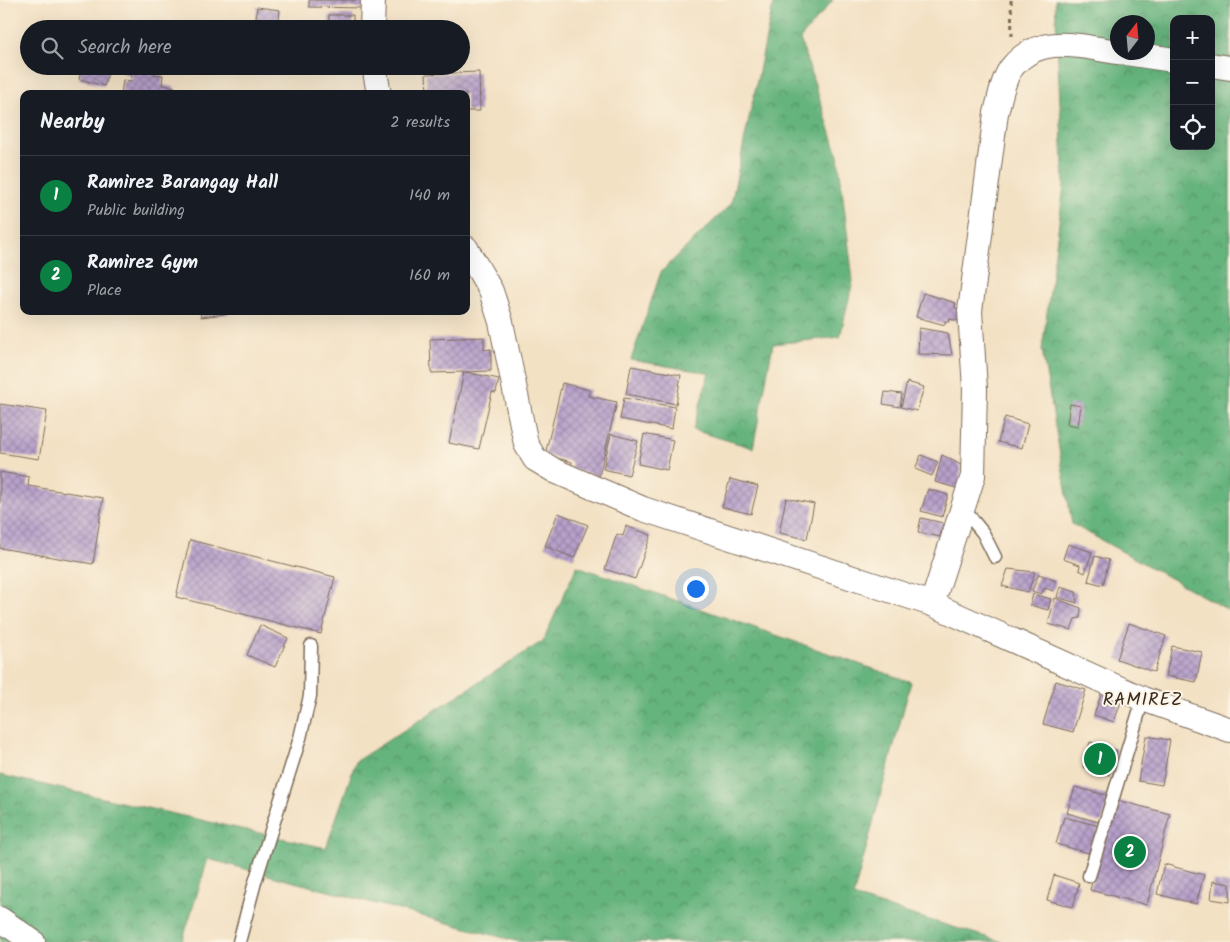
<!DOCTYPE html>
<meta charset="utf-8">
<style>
:root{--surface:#171b24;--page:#20242c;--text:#f1f3f6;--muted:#9ea1a6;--line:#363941;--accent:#0b8043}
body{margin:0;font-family:Kalam,sans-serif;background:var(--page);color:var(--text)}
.controls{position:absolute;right:15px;top:15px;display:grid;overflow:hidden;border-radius:10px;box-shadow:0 5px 20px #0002}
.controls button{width:45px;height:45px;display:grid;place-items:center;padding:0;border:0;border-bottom:1px solid var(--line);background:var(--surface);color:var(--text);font:25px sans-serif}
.compass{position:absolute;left:1110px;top:15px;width:45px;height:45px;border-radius:50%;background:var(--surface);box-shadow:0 5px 20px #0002;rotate:16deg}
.you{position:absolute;left:695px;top:588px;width:18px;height:18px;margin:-12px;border:4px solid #fff;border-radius:50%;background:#1a73e8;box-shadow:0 0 0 8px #1a73e833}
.badge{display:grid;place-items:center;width:32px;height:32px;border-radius:50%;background:var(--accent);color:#fff;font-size:16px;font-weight:700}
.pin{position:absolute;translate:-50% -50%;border:2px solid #fff;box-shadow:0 1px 5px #0006}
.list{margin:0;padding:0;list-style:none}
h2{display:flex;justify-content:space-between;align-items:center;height:65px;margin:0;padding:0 20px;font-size:21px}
h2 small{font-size:16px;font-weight:400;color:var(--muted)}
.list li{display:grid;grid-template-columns:32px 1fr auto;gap:15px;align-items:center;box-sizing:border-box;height:80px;padding:0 20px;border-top:1px solid var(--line)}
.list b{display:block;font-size:19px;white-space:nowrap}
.list p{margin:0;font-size:16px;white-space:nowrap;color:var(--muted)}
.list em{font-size:16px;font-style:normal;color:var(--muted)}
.icon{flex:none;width:28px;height:28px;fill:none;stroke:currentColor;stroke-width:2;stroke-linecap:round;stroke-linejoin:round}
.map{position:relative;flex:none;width:1230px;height:942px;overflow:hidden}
.search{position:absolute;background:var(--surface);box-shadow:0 5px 20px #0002;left:20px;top:20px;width:450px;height:55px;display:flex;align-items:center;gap:12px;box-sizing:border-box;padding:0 18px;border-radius:28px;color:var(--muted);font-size:19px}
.panel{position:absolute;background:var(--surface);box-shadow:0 5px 20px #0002;left:20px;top:90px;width:450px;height:225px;border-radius:10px}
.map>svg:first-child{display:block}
.forest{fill:url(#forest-crowns);stroke:#506e4e;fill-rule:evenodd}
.building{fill:url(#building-cross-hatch)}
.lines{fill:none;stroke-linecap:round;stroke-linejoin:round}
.service-casing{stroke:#7b6a58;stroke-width:15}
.minor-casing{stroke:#7b6a58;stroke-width:26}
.path{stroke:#7b6a58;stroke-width:3;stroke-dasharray:4 4;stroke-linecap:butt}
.service{stroke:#fff;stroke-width:12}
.minor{stroke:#fff;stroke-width:24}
.labels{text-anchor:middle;stroke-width:4;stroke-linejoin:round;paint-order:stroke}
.quarter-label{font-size:18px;letter-spacing:1px;fill:#3b2a1e;stroke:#fcf5e5}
</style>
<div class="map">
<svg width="1230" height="942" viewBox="0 0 1230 942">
<defs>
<pattern id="forest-crowns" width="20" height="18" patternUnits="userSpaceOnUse" patternTransform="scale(1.25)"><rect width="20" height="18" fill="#65b37d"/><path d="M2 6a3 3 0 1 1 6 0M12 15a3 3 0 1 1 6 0" fill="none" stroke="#549266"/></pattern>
<pattern id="building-cross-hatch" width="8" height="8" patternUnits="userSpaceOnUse" patternTransform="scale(1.25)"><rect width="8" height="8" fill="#b7a0cb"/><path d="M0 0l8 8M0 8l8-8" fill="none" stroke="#9683a4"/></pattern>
</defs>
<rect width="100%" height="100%" fill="#fcf5e5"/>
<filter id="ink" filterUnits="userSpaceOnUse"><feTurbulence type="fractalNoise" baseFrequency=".02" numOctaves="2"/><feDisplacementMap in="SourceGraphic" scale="10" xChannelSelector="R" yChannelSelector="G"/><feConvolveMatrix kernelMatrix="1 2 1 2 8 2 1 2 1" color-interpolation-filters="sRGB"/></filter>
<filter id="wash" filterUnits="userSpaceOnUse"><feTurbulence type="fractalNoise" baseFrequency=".0096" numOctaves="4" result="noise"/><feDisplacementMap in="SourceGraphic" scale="20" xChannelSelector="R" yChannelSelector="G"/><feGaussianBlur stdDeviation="1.12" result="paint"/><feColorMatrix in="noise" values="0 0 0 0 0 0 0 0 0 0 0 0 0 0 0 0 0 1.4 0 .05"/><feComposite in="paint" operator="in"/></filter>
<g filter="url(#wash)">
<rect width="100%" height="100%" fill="#f3e1c4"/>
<path class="forest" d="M774 0H833L800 39 838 155 853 281 840 337 773 344 753 448 693 430 709 373 631 360 661 272 731 204Z
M1055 0H1230V611L1072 524 1042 350 1064 185ZM1174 19H1211V146H1174ZM1118 22H1148V52H1118Z
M577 566 911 682 853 897 1003 942H519L208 859 182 942H0V775L326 848 356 761 543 641Z"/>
<g id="blocks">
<path class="building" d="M309 0H365V8L309 7Z
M257 7 280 10 278 29H255Z
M329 15H353V29H329Z
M82 66H110L104 86 79 79Z
M125 66H155L154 74 163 75 162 85 175 87 174 94H121L123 80 131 81 132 75 124 74Z
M316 66H356V68L316 70Z
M479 72 480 111H466V94H427L426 74Z
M923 293 956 303 955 308 961 310 958 321 950 319 949 322 945 321V325L916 317Z
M200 311H240L241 312 201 317Z
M919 328 948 333 952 355 918 354Z
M484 337V350L491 349V371L465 372 499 379 496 393 492 392 479 449 449 443 464 372 431 373 430 339Z
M631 366 681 375 676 404 626 394Z
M907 382 924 387 917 411 901 407Z
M562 383 590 390 588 396 617 402 599 476 571 469 572 462 545 455Z
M885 392 902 394 900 407 883 404Z
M624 398 675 407 672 429 620 419Z
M0 404 47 411 39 459 0 453Z
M1070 404 1081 406 1078 426 1067 424Z
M1005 417 1028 424 1022 448 998 442Z
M611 434 638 441 629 475 603 469Z
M644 434 673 440 667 470 638 464Z
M921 455 938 462 932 476 915 469Z
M942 455 961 465 960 489 935 482Z
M0 472 29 477 28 486 103 498 93 564 0 548Z
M730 479 758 486 751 514 722 507Z
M928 489 948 495 942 517 921 511Z
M786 498 814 504 807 539 779 533Z
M558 513 588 525 574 558 545 546Z
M921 518 943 523 940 537 918 532Z
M626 526 651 535 635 579 605 569 617 534 623 536Z
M190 540 335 577 321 634 176 597Z
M1068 544 1092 552 1085 573 1079 570 1080 565 1063 559Z
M1095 556 1109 560 1103 585 1088 581Z
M1008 569 1035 572 1028 592 1002 586Z
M1039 574 1056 581 1053 591 1045 588 1041 594 1032 591Z
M1060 587 1076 592 1077 603 1057 597Z
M1033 594 1051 599 1048 610 1030 605Z
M1055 598 1081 608 1080 618 1075 619 1071 630 1048 624Z
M1129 623 1166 636 1154 672 1117 659Z
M260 625 288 638 275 667 247 655Z
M1172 646 1202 652 1196 682 1166 676Z
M1056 681 1086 690 1073 732 1043 724Z
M1102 692 1122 699 1114 722 1094 715Z
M1146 736 1170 740 1162 785 1138 781Z
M1090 742 1117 750 1109 775 1083 767Z
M1075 787 1109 796 1102 823 1067 813Z
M1113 799 1170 814 1147 905 1090 890Z
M1064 817 1099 826 1092 854 1056 844Z
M1164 864 1204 875 1196 904 1157 894Z
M1054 875 1079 883 1073 907 1047 900Z
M1213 881 1230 884V902L1211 899Z"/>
</g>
</g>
<g filter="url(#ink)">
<use href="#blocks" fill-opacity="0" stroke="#7b6a58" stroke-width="1"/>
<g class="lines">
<defs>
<path id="service" d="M962 507 983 533 995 557
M1089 876 1143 699
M239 942 255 882 300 738 310 696 311 646"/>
<path id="minor" d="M372 29 373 0
M1119 52 1174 60
M1211 65 1230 68
M374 66 379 94
M466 248 491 291 501 322 526 444 535 459 555 471 643 509 932 604 1143 699 1230 730
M932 604 973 476 975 389 970 311 996 113C1000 98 1003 77 1013 66 1041 33 1081 47 1118 52
M0 919 33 942"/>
</defs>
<use href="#service" class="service-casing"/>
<use href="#minor" class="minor-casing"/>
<path class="path" d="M1011 0 1012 38"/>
<use href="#service" class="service"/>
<use href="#minor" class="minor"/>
</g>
</g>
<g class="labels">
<g class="quarter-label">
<text x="1143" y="705">RAMIREZ</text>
</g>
</g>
</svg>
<div class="controls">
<button>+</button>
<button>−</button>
<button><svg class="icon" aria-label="locate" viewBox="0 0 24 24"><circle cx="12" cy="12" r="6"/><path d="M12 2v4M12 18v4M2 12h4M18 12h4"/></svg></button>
</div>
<svg class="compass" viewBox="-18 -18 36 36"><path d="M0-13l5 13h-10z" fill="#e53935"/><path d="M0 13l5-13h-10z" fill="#9ea1a6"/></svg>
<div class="you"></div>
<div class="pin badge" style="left:1100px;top:759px">1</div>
<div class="pin badge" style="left:1130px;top:852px">2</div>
<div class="search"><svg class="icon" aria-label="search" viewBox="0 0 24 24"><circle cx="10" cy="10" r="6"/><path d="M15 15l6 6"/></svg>Search here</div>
<section class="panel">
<h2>Nearby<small>2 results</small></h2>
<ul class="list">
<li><span class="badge">1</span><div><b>Ramirez Barangay Hall</b><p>Public building</p></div><em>140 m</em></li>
<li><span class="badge">2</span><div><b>Ramirez Gym</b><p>Place</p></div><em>160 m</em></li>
</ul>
</section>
</div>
